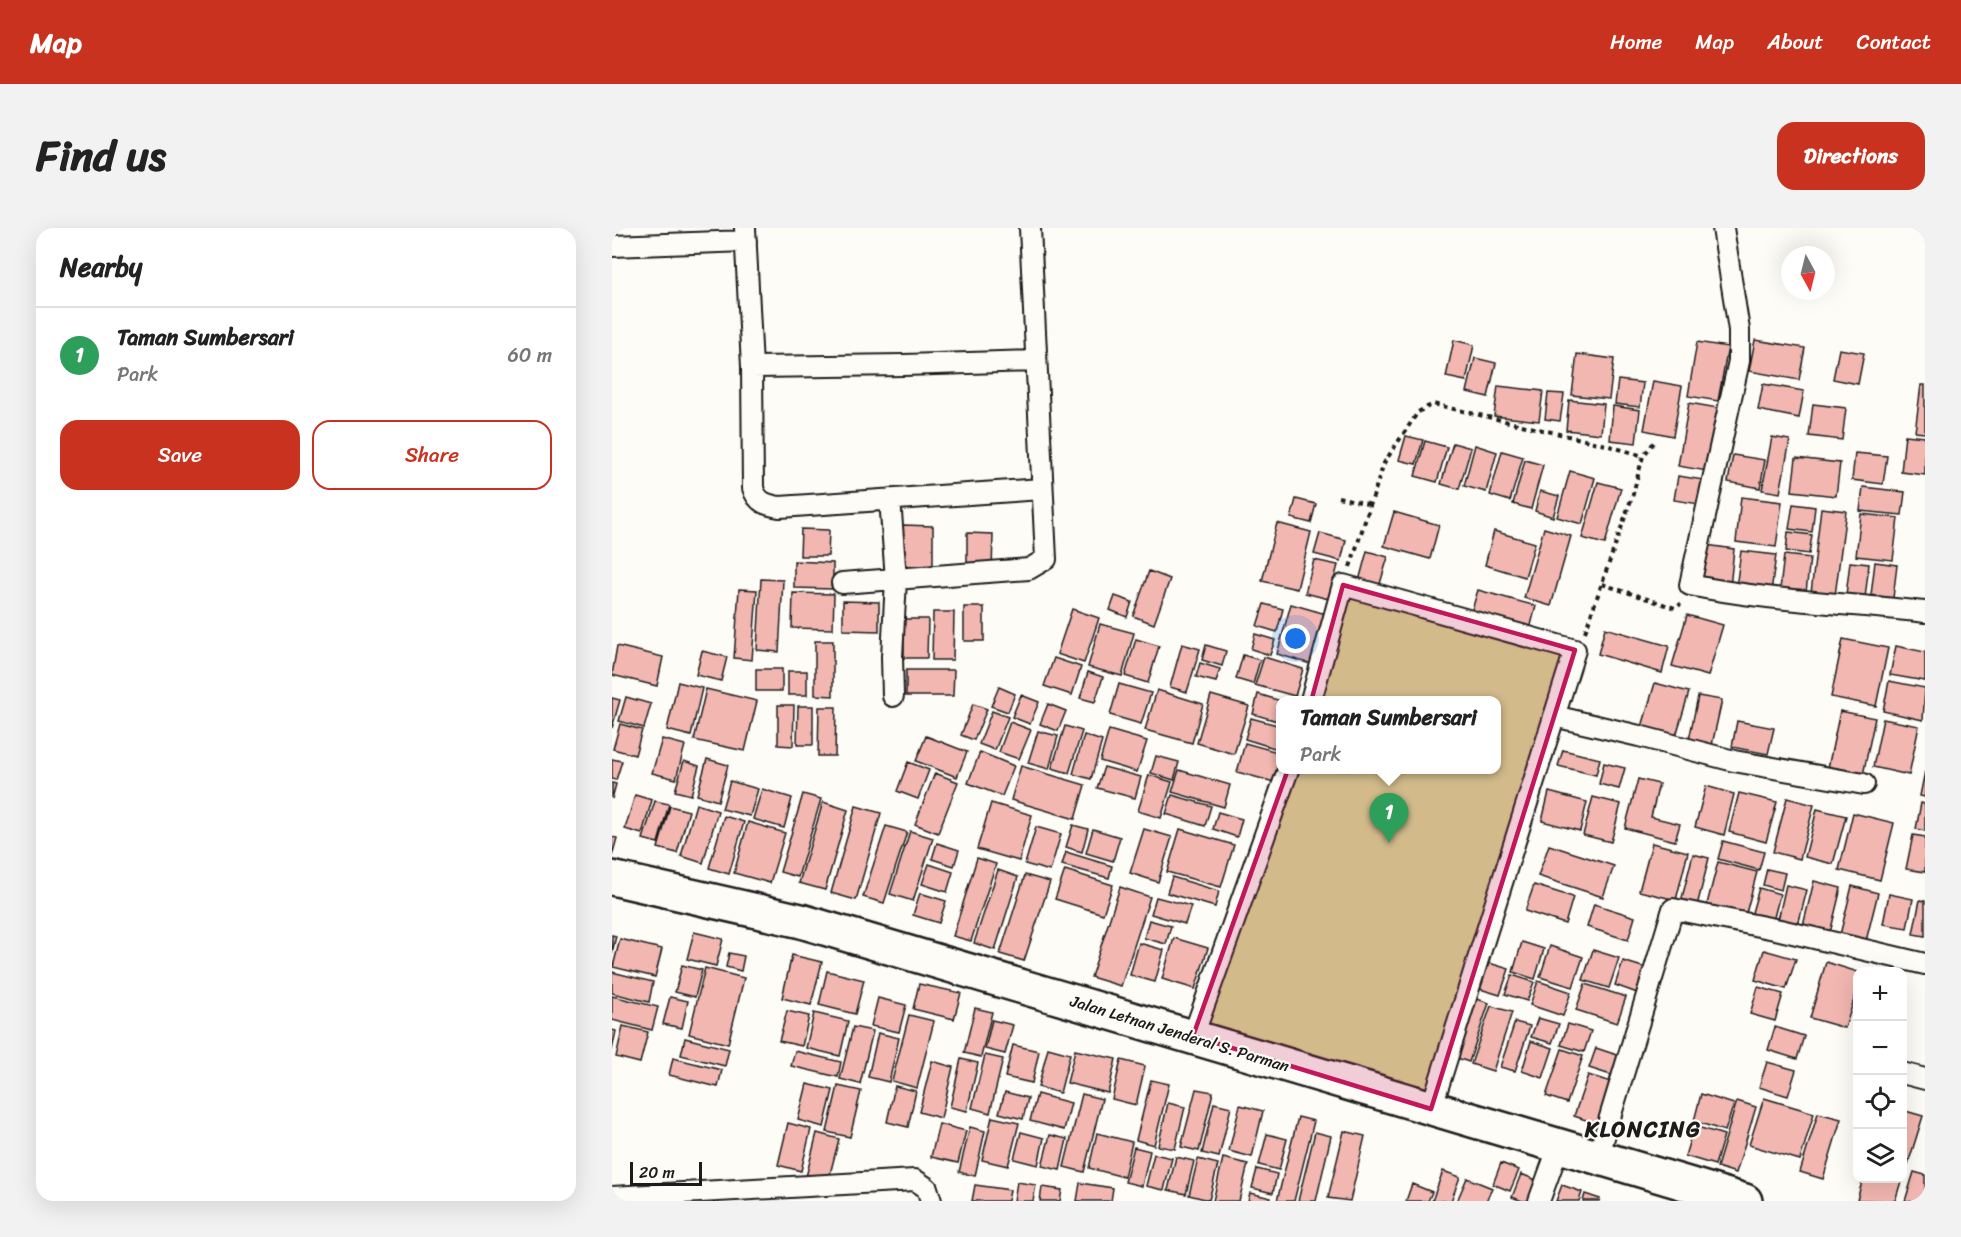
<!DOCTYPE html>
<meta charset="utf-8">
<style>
:root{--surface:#fff;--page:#f2f2f2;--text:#222;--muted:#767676;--line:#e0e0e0;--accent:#c8321e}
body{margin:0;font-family:Sriracha,sans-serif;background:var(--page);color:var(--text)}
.controls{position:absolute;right:18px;bottom:18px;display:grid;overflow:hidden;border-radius:12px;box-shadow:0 6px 24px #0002}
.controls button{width:54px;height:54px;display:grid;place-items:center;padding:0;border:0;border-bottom:2px solid var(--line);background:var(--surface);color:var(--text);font:30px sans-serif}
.compass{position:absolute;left:1169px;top:18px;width:54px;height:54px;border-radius:50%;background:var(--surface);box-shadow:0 6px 24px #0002;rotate:173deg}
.scale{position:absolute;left:18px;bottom:15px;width:72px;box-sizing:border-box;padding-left:6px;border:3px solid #1c1c1c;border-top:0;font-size:16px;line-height:21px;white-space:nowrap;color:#1c1c1c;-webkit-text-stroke:4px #fdfcf7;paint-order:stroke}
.you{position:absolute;left:684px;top:411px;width:21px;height:21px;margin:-15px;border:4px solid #fff;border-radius:50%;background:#1a73e8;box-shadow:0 0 0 9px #1a73e833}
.badge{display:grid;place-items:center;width:39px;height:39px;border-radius:50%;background:var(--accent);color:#fff;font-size:20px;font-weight:700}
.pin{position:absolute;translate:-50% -50px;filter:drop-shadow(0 2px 3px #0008)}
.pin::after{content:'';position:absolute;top:32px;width:21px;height:18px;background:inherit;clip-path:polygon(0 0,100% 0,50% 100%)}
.popup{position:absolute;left:664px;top:468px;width:225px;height:78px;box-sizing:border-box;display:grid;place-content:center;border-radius:12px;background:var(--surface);filter:drop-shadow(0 2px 4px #0005);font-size:20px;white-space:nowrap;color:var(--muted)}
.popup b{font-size:22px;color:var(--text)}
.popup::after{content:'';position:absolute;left:50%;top:100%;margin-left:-12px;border:12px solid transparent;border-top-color:var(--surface)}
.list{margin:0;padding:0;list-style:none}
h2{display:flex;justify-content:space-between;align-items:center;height:78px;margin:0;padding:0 24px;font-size:26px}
h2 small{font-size:20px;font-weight:400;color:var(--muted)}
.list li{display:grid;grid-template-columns:39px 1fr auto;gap:18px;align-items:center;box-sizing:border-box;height:96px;padding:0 24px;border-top:2px solid var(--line)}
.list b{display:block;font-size:22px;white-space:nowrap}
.list p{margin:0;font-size:20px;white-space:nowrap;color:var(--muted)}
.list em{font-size:20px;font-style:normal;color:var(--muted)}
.actions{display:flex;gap:12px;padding:18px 24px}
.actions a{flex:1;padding:14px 0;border:2px solid var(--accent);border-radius:18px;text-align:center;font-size:21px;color:var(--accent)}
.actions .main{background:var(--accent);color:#fff}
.icon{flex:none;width:33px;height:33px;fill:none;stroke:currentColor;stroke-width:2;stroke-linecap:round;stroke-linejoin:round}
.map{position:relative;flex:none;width:1313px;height:973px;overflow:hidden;border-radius:18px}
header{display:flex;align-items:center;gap:36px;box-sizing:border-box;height:84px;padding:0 30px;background:var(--accent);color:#fff}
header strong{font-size:28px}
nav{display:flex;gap:33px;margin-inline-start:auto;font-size:21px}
.intro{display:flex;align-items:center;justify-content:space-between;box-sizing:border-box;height:144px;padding:0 36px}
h1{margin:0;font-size:42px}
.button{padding:15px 27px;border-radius:18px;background:var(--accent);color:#fff;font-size:21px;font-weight:700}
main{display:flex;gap:36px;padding:0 36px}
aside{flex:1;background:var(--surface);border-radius:18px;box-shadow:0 6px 24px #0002}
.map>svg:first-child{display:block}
.green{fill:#d6e396;stroke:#798059;stroke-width:1.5}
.building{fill:#f2b7b0;stroke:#1c1c1c;stroke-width:1.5}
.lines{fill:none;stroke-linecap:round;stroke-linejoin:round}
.street-casing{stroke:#1c1c1c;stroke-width:24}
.highway-casing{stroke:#1c1c1c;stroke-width:38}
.path{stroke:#1c1c1c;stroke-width:4;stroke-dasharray:4.5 4.5;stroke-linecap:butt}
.street{stroke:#fdfcf7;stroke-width:20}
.highway{stroke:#fdfcf7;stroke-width:33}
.marked{fill:#c2185b;fill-opacity:0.2;stroke:#c2185b;stroke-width:4.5;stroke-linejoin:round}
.labels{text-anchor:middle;stroke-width:4.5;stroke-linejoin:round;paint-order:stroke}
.street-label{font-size:16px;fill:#1c1c1c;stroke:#fdfcf7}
.district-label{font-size:22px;font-weight:bold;letter-spacing:1.5px;fill:#1c1c1c;stroke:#fdfcf7}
</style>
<header>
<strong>Map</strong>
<nav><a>Home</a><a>Map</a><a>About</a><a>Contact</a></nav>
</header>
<div class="intro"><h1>Find us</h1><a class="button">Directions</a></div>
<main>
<aside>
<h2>Nearby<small></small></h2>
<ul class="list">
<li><span class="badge" style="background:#2e9e5b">1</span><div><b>Taman Sumbersari</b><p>Park</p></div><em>60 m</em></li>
</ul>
<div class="actions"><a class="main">Save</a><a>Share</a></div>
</aside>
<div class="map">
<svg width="1313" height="973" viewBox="0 0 1313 973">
<rect width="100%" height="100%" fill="#fdfcf7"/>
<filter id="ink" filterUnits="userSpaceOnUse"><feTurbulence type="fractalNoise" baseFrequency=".0167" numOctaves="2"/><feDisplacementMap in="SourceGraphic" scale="12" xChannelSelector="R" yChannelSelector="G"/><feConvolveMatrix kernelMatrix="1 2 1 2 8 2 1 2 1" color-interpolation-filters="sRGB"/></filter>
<g filter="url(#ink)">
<path class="green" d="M738 360 965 421 820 879 584 808 676 542H885V472H699Z"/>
<path class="building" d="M842 112 862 117 854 153 834 149Z
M1143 112 1193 120 1187 152 1137 143Z
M1085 114 1116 119 1106 173 1076 168Z
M1227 121 1252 125 1246 156 1221 151Z
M965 126 1002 131 997 171 960 167Z
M863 130 884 135 876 169 855 164Z
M1006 152 1031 155 1028 179 1003 176Z
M1041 153 1070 158 1061 208 1032 202Z
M1151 156 1192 163 1187 190 1146 182Z
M1309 157H1313V205L1303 204Z
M886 158 931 163 927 193 882 188Z
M936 165 952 166 948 193 933 191Z
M957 172 992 176 989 206 954 202Z
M1077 175 1106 180 1095 243 1066 238Z
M1201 176 1234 180 1230 212 1197 208Z
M1001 178 1028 182 1024 215 998 212Z
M1293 207 1313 209V247L1289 244Z
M794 208 811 212 804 236 787 232Z
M1160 209 1178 212 1168 265 1150 262Z
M813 213 835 219 825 254 803 248Z
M841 215 859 220 847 261 829 256Z
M863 217 885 224 874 264 852 258Z
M890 223 911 229 898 273 878 267Z
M1243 225 1275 228 1271 256 1240 252Z
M1121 227 1153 232 1148 260 1116 254Z
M1184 230 1228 235 1224 268 1180 263Z
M913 232 931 237 919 281 901 276Z
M958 243 983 250 970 296 945 289Z
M1066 248 1092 252 1087 276 1062 272Z
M986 254 1009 260 993 316 970 310Z
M1251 259 1293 264 1290 287 1248 283Z
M928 263 947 268 941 289 923 283Z
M1129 269 1170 274 1164 319 1124 314Z
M684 271 704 276 699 295 679 290Z
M1181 276 1203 279 1200 304 1177 301Z
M1209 280 1234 283 1223 368 1199 365Z
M782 284 827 297 818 331 772 318Z
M1249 286 1286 290 1281 332 1244 328Z
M665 295 699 304 685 361 650 353Z
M291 297 321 298V343H291Z
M932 300 959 308 939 378 912 370Z
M189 301 217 302 216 328H188Z
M882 303 923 315 913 349 873 337Z
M1176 304 1200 307 1197 326 1174 323Z
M355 305 381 306 380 343H355Z
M708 305 734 312 729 333 702 326Z
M1094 317 1122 321 1118 359 1089 355Z
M755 323 776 329 767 359 747 353Z
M1129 323 1164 327 1159 364 1124 360Z
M1172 327 1198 330 1194 364 1168 361Z
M702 332 726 337 717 371 693 365Z
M182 333 221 335V361L182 360Z
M1238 334 1257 336 1253 370 1234 367Z
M1263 334 1285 337 1281 370 1259 367Z
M537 343 558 351 542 396 521 388Z
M149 351 171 352 167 424 145 422Z
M127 361 145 362 140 432 122 430Z
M866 362 924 378 918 401 859 385Z
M181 365 222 366 221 401 180 400Z
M503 368 520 374 515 389 498 382Z
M231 373 267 374V403L231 402Z
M652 376 671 381 665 404 645 398Z
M679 376 714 386 699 436 665 426Z
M352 379H372V413H352Z
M460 381 487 390 472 435 445 426Z
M321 384H342L341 432H320Z
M1075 387 1111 397 1096 448 1060 438Z
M292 391H316L315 430H292Z
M488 396 522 405 510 448 476 439Z
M993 400 1057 418 1050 445 986 426Z
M643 406 663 412 658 427 639 421Z
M524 411 547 418 536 455 513 448Z
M1231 411 1276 420 1264 478 1219 469Z
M203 413H221V468L203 467Z
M570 416 588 421 575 464 558 459Z
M594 417 614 423 610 438 590 432Z
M5 418 51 429 45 458 0 447Z
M1284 418 1313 424V453L1278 447Z
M90 423 115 429 109 453 84 447Z
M631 427 648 432 641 456 624 451Z
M652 429 691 441 683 468 643 457Z
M442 430 469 439 460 467 432 458Z
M588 435 608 441 604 454 584 449Z
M144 441H170V463H144Z
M294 442H342L341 468H294Z
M176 443H195V467H176Z
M476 444 491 449 483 474 468 470Z
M1277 453 1313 460 1311 492 1271 483Z
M66 454 90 460 79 508 55 502Z
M1043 455 1077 464 1064 508 1030 499Z
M507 456 539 465 529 496 498 487Z
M387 459 403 466 396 484 379 478Z
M94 461 145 473 133 523 82 512Z
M545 462 591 476 580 515 533 502Z
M646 466 669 473V494L641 486Z
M409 467 427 474 418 496 400 489Z
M599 467 637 478 622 526 585 515Z
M1086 468 1110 472 1100 517 1077 512Z
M14 469 39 476 32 500 7 493Z
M0 470 8 472 0 500Z
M361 476 375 481 362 512 349 507Z
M436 476 454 483 446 503 428 496Z
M166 477H182L181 518 166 517Z
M186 478H201V517H185Z
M207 479H224L223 528H206Z
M380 483 396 489 383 522 367 516Z
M1228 483 1263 490 1251 547 1216 540Z
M639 490 669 498V522L633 511Z
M1271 491 1307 498 1297 547 1261 539Z
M1125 493 1162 500 1156 526 1120 519Z
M398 494 419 502 407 531 387 524Z
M8 496 30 502 23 527 1 521Z
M453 498 470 503 457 545 440 540Z
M497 502 535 513 525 544 488 533Z
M426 503 446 508 437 541 416 535Z
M472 507 490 513 479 551 461 546Z
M314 508 355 524 345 549 304 533Z
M50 511 73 517 64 551 40 545Z
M633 515 669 525V542L666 555 625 544Z
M951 522 988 531 984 547 946 538Z
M368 524 402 538 390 568 356 555Z
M544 528 567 534 562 552 539 545Z
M0 531 10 533 4 552 0 551Z
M95 531 116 537 106 573 85 567Z
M72 533 87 538 79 567 63 563Z
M296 534 317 542 306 571 285 563Z
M992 535 1013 540 1007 561 987 556Z
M409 538 473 557 463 591 399 572Z
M492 539 529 549 523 570 485 560Z
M567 542 618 557 612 579 560 564Z
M1313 543V569L1308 568Z
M323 545 346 554 326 605 303 596Z
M537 547 560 554 549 590 526 583Z
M1026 551 1047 556 1039 589 1068 596 1063 613 1013 600Z
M118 553 146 561 138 588 110 581Z
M0 555 4 556 0 571Z
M1094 558 1122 566 1112 607 1083 599Z
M150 561 180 570 172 600 141 591Z
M937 564 975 574 968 603 930 593Z
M1127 565 1165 574 1154 614 1117 604Z
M191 566 209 571 186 649 168 644Z
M23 567 40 572 30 606 13 601Z
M560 567 599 578 593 598 554 586Z
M981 569 1009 576 999 614 971 607Z
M1175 570 1202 577 1188 631 1161 624Z
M43 573 57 576 46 615 31 611Z
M211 574 236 582 213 662 187 655Z
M379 575 420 587 407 633 365 621Z
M1309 575 1313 576V603L1304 601Z
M84 576 106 583 91 635 69 628Z
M58 578 77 583 65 625 46 620Z
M244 578 269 585 244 672 219 665Z
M1205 581 1234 588 1221 636 1193 629Z
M606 584 630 591 625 609 601 601Z
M1241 585 1282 595 1268 652 1227 642Z
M112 588 132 594 117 646 97 640Z
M136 594 173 605 158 655 122 645Z
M461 597 476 601 470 624 454 619Z
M274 598 295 604 272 675 251 669Z
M424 599 449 606 438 643 413 636Z
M481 601 508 609 501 633 474 625Z
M532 601 560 609 546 654 518 645Z
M568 601 622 617 609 659 555 644Z
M298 603 321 610 301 673 278 666Z
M1301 607 1313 609V644L1294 641Z
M0 609 5 610 0 628Z
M1111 613 1152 624 1147 642 1106 631Z
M325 615 347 622 342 638 320 631Z
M1040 615 1076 624 1064 672 1027 663Z
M937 617 1002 638 991 669 926 648Z
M454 624 500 638 497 650 450 637Z
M1081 626 1097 630 1085 678 1069 674Z
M365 630 384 636 359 713 341 708Z
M1106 634 1145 644 1133 689 1094 680Z
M317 636 341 644 335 664 310 656Z
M1155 641 1173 645 1169 662 1151 657Z
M386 642 406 649 383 722 362 715Z
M453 642 501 657 491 686 443 671Z
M413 647 438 654 412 733 388 726Z
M560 649 607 663 603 679 555 665Z
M1202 653 1229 660 1218 705 1191 698Z
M922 657 961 669 953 696 913 683Z
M1174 657 1195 662 1186 697 1166 692Z
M1240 658 1266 665 1254 713 1228 707Z
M508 659 538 669 509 758 479 749Z
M1147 660 1168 666 1161 693 1139 688Z
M308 665 334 673 327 695 301 687Z
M1277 666 1301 671 1295 700 1271 696Z
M544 669 579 678 573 696 539 686Z
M1308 672 1313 673V708L1301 706Z
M982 676 1023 689 1016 712 975 699Z
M537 692 559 698 554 716 532 710Z
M82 704 111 711 104 738 75 731Z
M0 707 4 708 0 725Z
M562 710 596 720 583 761 550 751Z
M8 711 50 721 43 749 1 739Z
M910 714 932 721 923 751 901 744Z
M527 715 552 722 543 754 518 747Z
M938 718 971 729 961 759 928 749Z
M981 722 1007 730 997 760 971 752Z
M1152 722 1184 731 1174 761 1143 752Z
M117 725 132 728 129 743 114 739Z
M180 727 210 734 199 777 170 770Z
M1011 733 1037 741 1028 766 1003 757Z
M1214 734 1246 744V759L1233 800 1198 790Z
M877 735 897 741 888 767 868 761Z
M70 737 90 742 83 769 63 764Z
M93 740 132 750 116 816 77 806Z
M215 743 252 752 243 786 207 777Z
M0 744 41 754 37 774 0 765Z
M900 747 922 754 915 773 893 766Z
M926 753 959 764 951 788 918 777Z
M307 756 349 765 342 791 301 781Z
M973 756 1014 769 1005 795 964 782Z
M1146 759 1171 766 1163 793 1138 786Z
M0 768 46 779 40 802 0 792Z
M58 769 76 773 70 800 51 796Z
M266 770 294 777 287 804 259 798Z
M862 770 877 775 857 834 842 829Z
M879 778 900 784 881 843 859 836Z
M363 780 380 784 369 829 352 825Z
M175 783 197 788 190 818 167 813Z
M202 785 236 793 228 828 194 820Z
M297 787 322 793 305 860 280 853Z
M926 790 947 796 940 815 919 809Z
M380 792 401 797 393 826 373 821Z
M903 794 918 798 903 843 888 839Z
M956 796 979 803 972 824 949 817Z
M11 798 36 804 28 835 4 829Z
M241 799 261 803 248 856 228 851Z
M1163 799 1192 808 1185 831 1156 822Z
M0 802 4 803 0 822Z
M266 805 287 810 277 854 256 849Z
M73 810 117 821 113 838 69 827Z
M919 813 941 820 931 850 910 843Z
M401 817 427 823 420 855 393 849Z
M436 820 458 826 448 865 426 859Z
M984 820 1008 828 1002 848 977 840Z
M950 821 971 828 955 875 934 868Z
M463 822 504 831 496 865 455 855Z
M183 823 229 834 226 849 179 838Z
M373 827 391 831 378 885 360 880Z
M61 830 110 842 106 859 57 847Z
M349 831 366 835 355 883 338 879Z
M509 832 533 838 524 877 500 871Z
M320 833 341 839 329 890 307 884Z
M1155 834 1184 842 1176 868 1147 859Z
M976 847 999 854 986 896 962 888Z
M539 852 557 856 542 917 524 912Z
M195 856 221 862 212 899 186 892Z
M226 858 249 863 238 909 215 904Z
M283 858 304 863 296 899 275 894Z
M584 861 601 864 587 923 569 919Z
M393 864 416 870 411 891 387 885Z
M425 866 459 875 452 902 418 893Z
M470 866 490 871 472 944 452 939Z
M1089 866 1122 876 1113 903 1082 893Z
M1152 870 1202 885 1188 932 1137 917Z
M1125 873 1144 879 1124 945 1105 939Z
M556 875 573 879 563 921 546 918Z
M602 875 619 879 607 929 590 925Z
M628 877 651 883 640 929 617 923Z
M1290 882 1311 888 1296 936 1290 934Z
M1206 885 1229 891 1211 951 1188 944Z
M380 889 407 895 396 938 370 932Z
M686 889 702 893 682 973H665Z
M176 895 199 901 189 943 166 937Z
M327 896 354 903 346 935 319 929Z
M1082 898 1112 907 1103 937 1073 928Z
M358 899 373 903 363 948 347 944Z
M732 903 753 908 738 973 716 970Z
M409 904 432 910 426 937 402 931Z
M703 904 719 908 704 973H686Z
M205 905 227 911 216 954 194 949Z
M485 905 520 914 512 949 477 940Z
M655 906 675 911 667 942 647 937Z
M438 907 455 911 448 942 430 938Z
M522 919 538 923 530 958 513 954Z
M542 926 560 930 552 962 534 958Z
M564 929 582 933 574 966 556 962Z
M611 930 636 936 627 973H601Z
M586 931 606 936 597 972 577 967Z
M889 935 907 942 898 963 881 956Z
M645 941 665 946 661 965 640 960Z
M831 943 848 949 839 973H820Z
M1302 944 1313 947V973H1293Z
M909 946 927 953 919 973H910L900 969Z
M855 950 880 960 874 973H845Z
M1251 950H1290L1283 973 1245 972Z
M405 954 424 957 421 973H402Z
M468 955 501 960 499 973H465Z
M800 956 820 964 816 973H794Z
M363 957 398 962 396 973H360Z
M950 957 970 964 967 973H944Z
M430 959 450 962 448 973H428Z
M638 965 659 970 658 973H636Z
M973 966 988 971 987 973H971Z"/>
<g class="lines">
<defs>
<path id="street" d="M133 0 140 139 141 260C145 274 154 277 168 279L429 261
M1111 0 1127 102V133L1078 357C1155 373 1234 375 1313 384
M0 18 134 13
M140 139 292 137 424 133
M278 271 284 351 280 429 281 468
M230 355 417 341 434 331 418 0
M699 472 731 357 963 422 819 881
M942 488 1027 508 1122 533 1252 556
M581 808 676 542
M1290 845 1313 851
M986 929 1061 681 1168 702 1313 736
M0 969 303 952 315 960 319 973
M927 973 947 918"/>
<path id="highway" d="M0 650 189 693 1133 973"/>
</defs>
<use href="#street" class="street-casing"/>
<use href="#highway" class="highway-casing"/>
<path class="path" d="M726 269 760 277
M738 339 772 235 806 184 821 176 994 217 1031 228
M990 356 1063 380 1069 376
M973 404 1021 266 1031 228 1044 212"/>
<use href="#street" class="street"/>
<use href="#highway" class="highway"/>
</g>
</g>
<path class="marked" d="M731 357 963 422 819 881 581 808 695 488Z"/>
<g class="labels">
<g class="street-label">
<text transform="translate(568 805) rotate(17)" y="6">Jalan Letnan Jenderal S. Parman</text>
</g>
<g class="district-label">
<text x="1031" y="909">KLONCING</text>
</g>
</g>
</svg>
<div class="controls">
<button>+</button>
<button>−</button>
<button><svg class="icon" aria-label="locate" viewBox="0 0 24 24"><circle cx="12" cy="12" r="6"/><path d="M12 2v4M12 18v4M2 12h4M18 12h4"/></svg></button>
<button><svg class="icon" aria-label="layers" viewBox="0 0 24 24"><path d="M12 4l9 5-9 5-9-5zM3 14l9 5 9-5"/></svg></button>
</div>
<svg class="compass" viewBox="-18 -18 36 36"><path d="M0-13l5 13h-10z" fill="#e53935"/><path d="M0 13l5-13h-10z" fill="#767676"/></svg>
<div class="scale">20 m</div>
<div class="you"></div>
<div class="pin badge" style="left:777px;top:615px;background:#2e9e5b">1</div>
<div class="popup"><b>Taman Sumbersari</b>Park</div>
</div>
</main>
